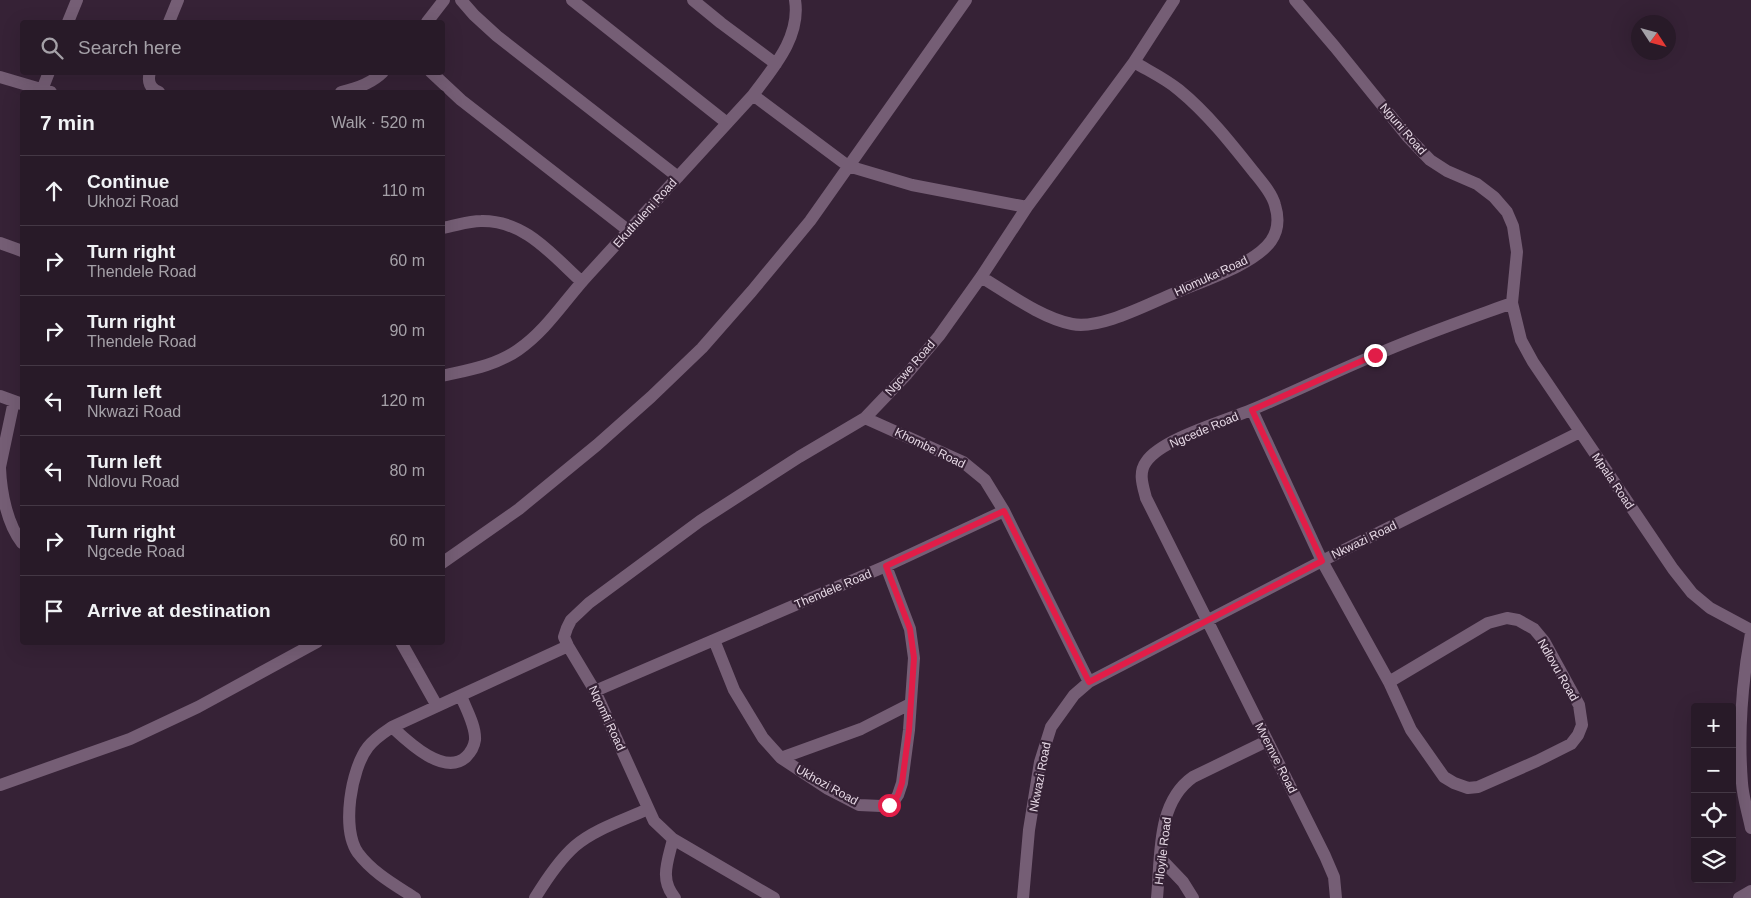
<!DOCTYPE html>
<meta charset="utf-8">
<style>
:root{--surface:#281a28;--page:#342734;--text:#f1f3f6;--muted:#a5a1a8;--line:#443845}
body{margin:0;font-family:Arial,sans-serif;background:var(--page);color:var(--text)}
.controls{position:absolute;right:15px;bottom:15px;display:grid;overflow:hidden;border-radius:5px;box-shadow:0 5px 20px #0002}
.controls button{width:45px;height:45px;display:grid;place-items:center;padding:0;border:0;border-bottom:1px solid var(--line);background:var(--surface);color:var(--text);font:25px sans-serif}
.compass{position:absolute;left:1631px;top:15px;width:45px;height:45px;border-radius:50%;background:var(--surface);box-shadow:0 5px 20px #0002;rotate:126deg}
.stop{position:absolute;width:15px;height:15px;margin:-11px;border:4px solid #e11d48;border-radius:50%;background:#fff}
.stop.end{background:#e11d48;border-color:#fff;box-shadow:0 1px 5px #0008}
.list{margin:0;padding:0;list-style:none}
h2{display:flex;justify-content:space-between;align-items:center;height:65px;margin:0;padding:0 20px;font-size:21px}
h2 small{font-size:16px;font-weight:400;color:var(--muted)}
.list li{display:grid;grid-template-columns:32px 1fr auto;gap:15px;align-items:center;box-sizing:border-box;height:70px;padding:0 20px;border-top:1px solid var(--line)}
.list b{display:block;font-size:19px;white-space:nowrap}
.list p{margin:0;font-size:16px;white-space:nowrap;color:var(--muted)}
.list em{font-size:16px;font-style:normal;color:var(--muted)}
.icon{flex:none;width:28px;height:28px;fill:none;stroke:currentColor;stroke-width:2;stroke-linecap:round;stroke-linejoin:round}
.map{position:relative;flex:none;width:1751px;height:898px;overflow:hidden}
.search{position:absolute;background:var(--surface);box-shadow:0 5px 20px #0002;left:20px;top:20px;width:425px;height:55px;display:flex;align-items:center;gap:12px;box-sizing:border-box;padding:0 18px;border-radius:5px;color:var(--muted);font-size:19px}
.panel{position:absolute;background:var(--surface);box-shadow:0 5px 20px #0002;left:20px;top:90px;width:425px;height:555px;border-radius:5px}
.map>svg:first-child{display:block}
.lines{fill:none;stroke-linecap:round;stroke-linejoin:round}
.minor{stroke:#755e75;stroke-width:12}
.route{stroke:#e11d48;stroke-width:6}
.labels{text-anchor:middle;stroke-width:4.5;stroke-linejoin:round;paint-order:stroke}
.street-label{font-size:12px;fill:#e7d9e6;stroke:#362236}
</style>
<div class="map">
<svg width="1751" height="898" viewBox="0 0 1751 898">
<rect width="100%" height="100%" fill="#362236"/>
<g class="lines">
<path class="minor" d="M461 0 474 15 497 36 678 177
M572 0 727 123
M693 0 721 23 776 64
M1295 0 1335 47 1407 136 1430 160 1447 171 1477 184 1494 197 1507 212 1513 226 1517 252 1512 303 1521 340 1533 362 1673 569 1692 593 1710 608 1751 630
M68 22 77 0
M169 22 178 0
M427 22 444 0
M150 72C147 82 150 89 159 92
M431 72 461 100 629 231
M0 77 51 92
M42 90 49 72
M341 92C355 89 372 83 383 72
M753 95 848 166 912 185 1027 207
M442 228C455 226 468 221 481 221 525 220 552 255 582 282
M0 243 22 251
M981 277C1008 293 1041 318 1072 324 1100 330 1148 304 1175 293 1202 281 1254 265 1271 241 1278 231 1279 218 1275 205 1272 193 1261 181 1253 171 1230 142 1207 113 1179 90 1166 79 1149 71 1134 62
M442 376C468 370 495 366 518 350 546 331 565 300 588 275 643 215 698 155 753 95 773 68 801 37 795 0
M0 396 22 404
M1252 410 1322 561 1389 682 1411 730 1444 777 1454 783 1468 788 1478 787 1537 761 1571 744 1578 735 1582 725 1579 705 1544 641 1534 629 1518 620 1507 618 1488 623 1389 682
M865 418 963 462 985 480 1004 511 1089 682
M0 467 14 401
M0 468C1 492 7 524 22 543
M442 563 519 509 597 445 651 397 702 348 752 291 810 221 966 0
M1751 633C1742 682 1738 733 1742 783 1743 798 1748 813 1751 828
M714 640 734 690 763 738 781 758 828 789 859 805 881 806 889 805 894 801 898 795 902 783 909 730 914 658 910 629 886 566
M401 642 437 706
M595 691 886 566 1004 511
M392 727C407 741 444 777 466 757 470 753 474 747 475 740 476 726 466 709 461 696
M781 758 861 729 910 704
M0 785 130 739 198 707 317 642
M673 839C668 861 659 879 675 898
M1161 859 1183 882 1193 898
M415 898C395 885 373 873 358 853 341 829 351 769 368 747 375 738 383 733 392 727L568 646
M535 898C546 880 559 860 575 846 595 829 624 820 648 809
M774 898 673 839 654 821 595 691 568 646 564 637 567 628 571 620 589 603 700 521 799 457 865 418 907 374 939 336 981 277 1027 207 1134 62 1174 0
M1023 898 1029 830 1040 762 1051 727 1074 695 1089 682 1322 561 1580 432
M1157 898C1161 857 1156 803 1193 777L1267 741
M1336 898 1334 877 1325 856 1146 498C1143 486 1138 473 1146 462 1161 439 1225 421 1251 410 1292 393 1332 373 1373 356 1418 336 1465 320 1512 303
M1739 898 1751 891"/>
</g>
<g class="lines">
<path class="route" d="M889 805 894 801 898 795 902 783 909 730 914 658 910 629 886 566 1004 511 1089 682 1322 561 1252 410 1375 355"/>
</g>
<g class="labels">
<g class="street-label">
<text transform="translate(1403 129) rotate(49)" y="4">Nguni Road</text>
<text transform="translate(645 213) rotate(-48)" y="4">Ekuthuleni Road</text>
<text transform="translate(1211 276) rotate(-25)" y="4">Hlomuka Road</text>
<text transform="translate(910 368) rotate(-49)" y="4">Ngcwe Road</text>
<text transform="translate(1204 430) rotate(-23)" y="4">Ngcede Road</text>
<text transform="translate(930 448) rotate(26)" y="4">Khombe Road</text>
<text transform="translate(1613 481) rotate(56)" y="4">Mpala Road</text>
<text transform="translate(1364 540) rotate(-26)" y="4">Nkwazi Road</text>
<text transform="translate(833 589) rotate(-23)" y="4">Thendele Road</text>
<text transform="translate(1558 670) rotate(60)" y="4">Ndlovu Road</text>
<text transform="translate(607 718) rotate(65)" y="4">Nqomfi Road</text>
<text transform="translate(1276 758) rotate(63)" y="4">Mvemve Road</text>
<text transform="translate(1040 777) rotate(-79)" y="4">Nkwazi Road</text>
<text transform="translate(827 785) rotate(29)" y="4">Ukhozi Road</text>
<text transform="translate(1163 851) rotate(-83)" y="4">Hloyile Road</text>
</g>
</g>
</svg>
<div class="controls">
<button>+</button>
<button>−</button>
<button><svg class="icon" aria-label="locate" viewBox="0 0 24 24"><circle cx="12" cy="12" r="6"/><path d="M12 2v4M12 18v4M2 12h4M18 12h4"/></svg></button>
<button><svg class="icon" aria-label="layers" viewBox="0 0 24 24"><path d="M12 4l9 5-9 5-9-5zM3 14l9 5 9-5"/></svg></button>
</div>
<svg class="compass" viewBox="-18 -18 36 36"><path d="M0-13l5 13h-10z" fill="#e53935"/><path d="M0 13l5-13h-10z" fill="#a5a1a8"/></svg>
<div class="stop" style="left:889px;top:805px"></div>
<div class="stop end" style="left:1375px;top:355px"></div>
<div class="search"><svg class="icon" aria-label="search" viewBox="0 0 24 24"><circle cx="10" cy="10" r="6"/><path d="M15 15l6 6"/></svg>Search here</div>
<section class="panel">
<h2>7 min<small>Walk · 520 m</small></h2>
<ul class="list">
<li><svg class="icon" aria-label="ahead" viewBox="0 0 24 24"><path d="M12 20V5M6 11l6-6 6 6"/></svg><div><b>Continue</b><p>Ukhozi Road</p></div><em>110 m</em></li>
<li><svg class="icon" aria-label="right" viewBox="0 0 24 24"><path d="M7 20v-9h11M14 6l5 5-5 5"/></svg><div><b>Turn right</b><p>Thendele Road</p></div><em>60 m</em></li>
<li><svg class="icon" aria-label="right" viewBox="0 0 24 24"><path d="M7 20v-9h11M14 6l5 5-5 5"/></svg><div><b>Turn right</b><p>Thendele Road</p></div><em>90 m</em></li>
<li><svg class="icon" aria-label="left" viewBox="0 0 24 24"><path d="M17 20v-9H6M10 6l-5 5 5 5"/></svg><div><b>Turn left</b><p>Nkwazi Road</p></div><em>120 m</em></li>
<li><svg class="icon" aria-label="left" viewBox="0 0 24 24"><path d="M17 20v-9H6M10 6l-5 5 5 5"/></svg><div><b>Turn left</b><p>Ndlovu Road</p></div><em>80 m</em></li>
<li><svg class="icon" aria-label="right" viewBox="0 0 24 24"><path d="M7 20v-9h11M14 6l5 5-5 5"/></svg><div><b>Turn right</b><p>Ngcede Road</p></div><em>60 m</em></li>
<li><svg class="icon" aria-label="arrive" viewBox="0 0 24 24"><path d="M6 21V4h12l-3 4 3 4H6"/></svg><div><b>Arrive at destination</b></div></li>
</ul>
</section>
</div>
